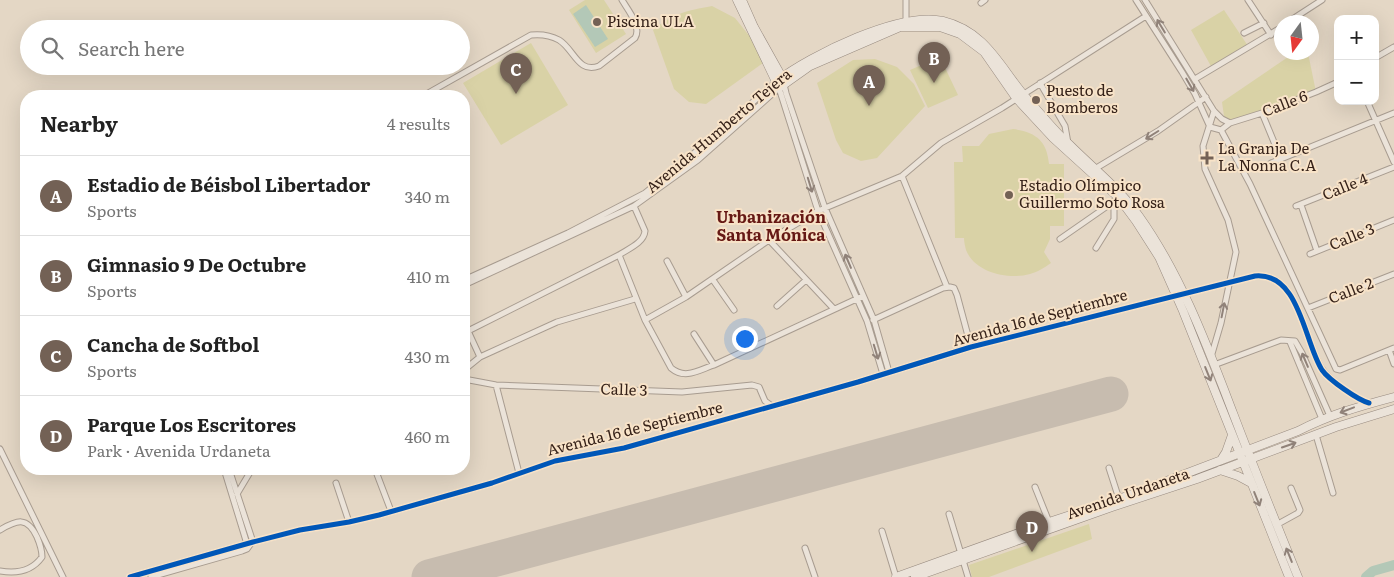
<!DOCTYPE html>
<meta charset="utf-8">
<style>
:root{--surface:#fff;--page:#f2f2f2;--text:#222;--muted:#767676;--line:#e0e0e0;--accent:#736155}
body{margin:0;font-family:Literata,serif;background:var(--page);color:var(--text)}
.controls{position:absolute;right:15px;top:15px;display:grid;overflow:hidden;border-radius:10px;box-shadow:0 5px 20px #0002}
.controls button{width:45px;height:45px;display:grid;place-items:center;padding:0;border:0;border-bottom:1px solid var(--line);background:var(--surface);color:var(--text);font:25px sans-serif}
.compass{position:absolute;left:1274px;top:15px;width:45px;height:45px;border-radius:50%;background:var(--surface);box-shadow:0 5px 20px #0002;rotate:195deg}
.you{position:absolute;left:744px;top:338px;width:18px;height:18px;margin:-12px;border:4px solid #fff;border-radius:50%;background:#1a73e8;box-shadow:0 0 0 8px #1a73e833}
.badge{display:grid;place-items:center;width:32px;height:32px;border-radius:50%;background:var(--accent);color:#fff;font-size:16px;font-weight:700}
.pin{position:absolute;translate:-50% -41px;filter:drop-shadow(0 1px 2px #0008)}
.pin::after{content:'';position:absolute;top:26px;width:18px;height:15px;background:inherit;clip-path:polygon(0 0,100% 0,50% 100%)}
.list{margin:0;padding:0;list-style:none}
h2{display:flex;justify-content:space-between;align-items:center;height:65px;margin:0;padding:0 20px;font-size:21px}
h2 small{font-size:16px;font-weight:400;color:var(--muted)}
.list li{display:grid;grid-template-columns:32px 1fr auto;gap:15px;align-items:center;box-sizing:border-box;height:80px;padding:0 20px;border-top:1px solid var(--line)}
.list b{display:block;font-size:19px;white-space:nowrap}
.list p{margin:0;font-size:16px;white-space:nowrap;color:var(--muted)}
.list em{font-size:16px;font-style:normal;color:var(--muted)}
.icon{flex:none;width:28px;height:28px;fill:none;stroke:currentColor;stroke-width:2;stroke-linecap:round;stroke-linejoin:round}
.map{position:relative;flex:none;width:1394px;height:577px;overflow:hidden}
.search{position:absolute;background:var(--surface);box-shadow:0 5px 20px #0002;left:20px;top:20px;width:450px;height:55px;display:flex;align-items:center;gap:12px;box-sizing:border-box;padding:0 18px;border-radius:28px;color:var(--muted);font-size:19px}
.panel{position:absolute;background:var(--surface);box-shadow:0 5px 20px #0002;left:20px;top:90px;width:450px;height:385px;border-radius:20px}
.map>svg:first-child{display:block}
.green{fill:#d9d2a6}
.water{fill:#b3c8b7}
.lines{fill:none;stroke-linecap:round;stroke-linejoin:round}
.river{stroke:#b3c8b7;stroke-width:10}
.runway{stroke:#c7bcaf;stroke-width:35}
.street-casing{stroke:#a89c90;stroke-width:7}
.secondary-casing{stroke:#988b80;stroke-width:9}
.street{stroke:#ebe3d9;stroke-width:5}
.secondary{stroke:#ebe3d9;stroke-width:8}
.cycleway-casing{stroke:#f8e3c8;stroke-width:8}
.cycleway{stroke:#0057b8;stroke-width:5}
.oneway{stroke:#908279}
.poi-dot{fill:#736155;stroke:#f8e3c8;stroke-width:2}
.labels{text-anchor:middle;stroke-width:4;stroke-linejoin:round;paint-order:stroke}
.poi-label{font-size:15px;fill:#362219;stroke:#f8e3c8;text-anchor:start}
.street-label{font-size:15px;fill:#362219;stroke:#f8e3c8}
.neighbourhood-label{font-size:16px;font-weight:bold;fill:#661915;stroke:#f8e3c8}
</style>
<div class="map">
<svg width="1394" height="577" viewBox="0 0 1394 577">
<rect width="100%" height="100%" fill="#e4d7c5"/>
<path class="green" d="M585 0H604L626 34 596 53 569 10Z
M712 6 735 18 751 38 763 63 706 104 689 102 674 89 653 30C674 13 686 11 712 6Z
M1224 10 1248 46 1212 68 1191 30Z
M531 43 568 105 501 145 463 83Z
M1294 53H1308L1316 92 1225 123 1222 102Z
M940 57 958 95 928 108 910 70Z
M875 59 897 67 914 84 925 106 877 158 861 161 843 153 836 140 817 83 853 60Z
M1013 129C1036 132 1047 141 1049 164H1064V226H1050V239L1044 252 1051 263C1045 267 1038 272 1030 274 1009 280 975 273 966 250 965 246 964 242 964 238H955L954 162H963L962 146H979L989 134Z
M1089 524 1092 539 989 577H972L969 565Z"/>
<path class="water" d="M586 5 608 39 595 47 573 14Z"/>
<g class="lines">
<path class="river" d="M1366 577 1373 571 1394 565"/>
<path class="runway" d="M429 577 1111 394"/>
<defs>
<path id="street" d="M1136 0 1182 72 1195 94 1210 127 1221 130 1230 123 1262 113 1316 92 1338 82
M1145 0 1214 111 1222 119 1230 123
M1248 0 1271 35
M981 3 985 0
M906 21V0
M1288 22 1322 0
M1244 33 1264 23
M1375 58 1394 47
M1195 79 1282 27
M1040 83 1065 126 1068 143
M784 84 786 93 825 208 874 320 889 372
M423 96 531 35C541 34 550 35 559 40 574 49 578 74 599 66L635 38C642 27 628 10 622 0
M1367 101 1394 162
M1262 113 1281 159
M1221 130 1250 184 1336 369 1340 370 1394 348
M1271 163 1394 113
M1093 170 1158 131 1206 97
M902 176 947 287
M1301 205 1317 251
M1296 206 1394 167
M1060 239 1119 198
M769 240 834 309
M1096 248 1114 219V201
M1310 254 1394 220
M619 255 645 320 671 368C685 380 699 370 714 365L863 296
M667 261 686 297
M464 280 568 233 645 193 691 156 777 81
M713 280 734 310
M464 285 634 206 698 160 779 88 818 211 867 321 883 374
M777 306 806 280
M1308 308 1394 274
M645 320 686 297 769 240 818 211 902 176 941 143 1002 108 1146 16
M873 320 943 288 950 287 954 288 957 295 971 347
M468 331 480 357
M464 333 619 255C628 249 644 243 645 231L634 206
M694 334 714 365
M1290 342 1322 419
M1389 350 1394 364
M1211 357 1221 323 1236 252 1228 220 1205 169 1203 146 1214 111
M1214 365 1281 340 1295 341 1302 353 1330 416
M464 370 480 357 557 322 635 299
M464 379 496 385 682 392 752 385 759 387 765 401 772 406
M496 385 519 473
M1316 435 1333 493
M0 449 63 577
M1109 468 1119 499
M224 469 247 544
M229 469 253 542
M375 469 391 511
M336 483 349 522
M1035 487 1049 522
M237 494 252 469
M949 514 968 577
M1278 524 1298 513 1300 510 1291 488
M0 530C17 520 27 516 37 537 40 544 42 549 42 557 32 571 17 574 0 571
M882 531 896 577
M805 548 815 577
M130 577 253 542 300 530 349 522 379 515 492 483 555 461 624 448 858 382 971 347 1255 276C1300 272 1304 341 1322 369 1329 380 1357 400 1369 403
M151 577 242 551 247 549 252 542"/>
<path id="secondary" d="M737 0 779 88 810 66 900 27H940L960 34 984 52 1016 98 1053 138 1119 198 1136 221 1159 257 1183 311 1289 577
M742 0 754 27 783 79
M777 81C811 55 900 11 943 21 988 32 1001 70 1029 101 1043 116 1055 132 1070 145 1094 169 1119 188 1139 216 1181 275 1207 345 1233 413 1254 468 1276 523 1298 577
M1221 460 1226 452 1232 435
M1220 470 1238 476 1251 483
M896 577 1049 522 1119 499 1298 431C1329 415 1360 406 1394 397
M915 577 1112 507 1197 479 1336 427 1394 409"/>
</defs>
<use href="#street" class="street-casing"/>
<use href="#secondary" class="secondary-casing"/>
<use href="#street" class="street"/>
<use href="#secondary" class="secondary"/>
<defs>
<path id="cycleway" d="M130 577 253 542 300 530 349 522 379 515 492 483 555 461 624 448 858 382 971 347 1255 276C1300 272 1304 342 1322 370 1329 380 1358 400 1369 403"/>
</defs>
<use href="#cycleway" class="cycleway-casing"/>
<use href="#cycleway" class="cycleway"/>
</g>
<defs><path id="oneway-shaft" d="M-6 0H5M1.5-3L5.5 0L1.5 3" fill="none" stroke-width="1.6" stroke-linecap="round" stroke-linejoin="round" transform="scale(1.25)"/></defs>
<g class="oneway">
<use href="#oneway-shaft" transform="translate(1161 26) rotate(-121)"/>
<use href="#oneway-shaft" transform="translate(1190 85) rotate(60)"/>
<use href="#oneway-shaft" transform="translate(1152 135) rotate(148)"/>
<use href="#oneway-shaft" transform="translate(810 185) rotate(73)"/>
<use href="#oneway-shaft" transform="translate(848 261) rotate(-113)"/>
<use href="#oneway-shaft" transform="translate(1223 310) rotate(-79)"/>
<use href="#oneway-shaft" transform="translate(876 352) rotate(73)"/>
<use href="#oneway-shaft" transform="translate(1305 360) rotate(-113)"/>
<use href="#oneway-shaft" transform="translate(1208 374) rotate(68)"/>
<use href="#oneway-shaft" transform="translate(1347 410) rotate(159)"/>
<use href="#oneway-shaft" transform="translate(1289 445) rotate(-19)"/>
<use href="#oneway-shaft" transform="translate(1257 499) rotate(68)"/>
<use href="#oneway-shaft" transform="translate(1289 555) rotate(-112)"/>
</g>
<g class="poi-dot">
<circle cx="597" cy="22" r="5"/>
<circle cx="1036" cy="100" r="5"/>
<path d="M1204.5 150.5h5v5h5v5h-5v5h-5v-5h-5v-5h5z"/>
<circle cx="1009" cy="195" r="5"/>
</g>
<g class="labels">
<g class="poi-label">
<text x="607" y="27">Piscina ULA</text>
<text x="1046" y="96">Puesto de<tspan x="1046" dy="17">Bomberos</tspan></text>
<text x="1218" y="154">La Granja De<tspan x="1218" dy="17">La Nonna C.A</tspan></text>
<text x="1019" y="191">Estadio Olímpico<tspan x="1019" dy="17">Guillermo Soto Rosa</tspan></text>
</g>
<g class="street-label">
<text transform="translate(1285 104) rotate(-21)" y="5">Calle 6</text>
<text transform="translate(719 131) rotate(-40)" y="5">Avenida Humberto Tejera</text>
<text transform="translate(1345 187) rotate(-22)" y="5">Calle 4</text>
<text transform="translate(1352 237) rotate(-22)" y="5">Calle 3</text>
<text transform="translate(1351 291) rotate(-21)" y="5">Calle 2</text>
<text transform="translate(1040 318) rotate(-15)" y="5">Avenida 16 de Septiembre</text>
<text transform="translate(624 390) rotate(2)" y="5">Calle 3</text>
<text transform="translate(635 429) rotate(-14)" y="5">Avenida 16 de Septiembre</text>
<text transform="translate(1128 494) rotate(-19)" y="5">Avenida Urdaneta</text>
</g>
<g class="neighbourhood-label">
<text x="771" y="223">Urbanización<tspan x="771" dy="18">Santa Mónica</tspan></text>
</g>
</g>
</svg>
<div class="controls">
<button>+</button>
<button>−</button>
</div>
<svg class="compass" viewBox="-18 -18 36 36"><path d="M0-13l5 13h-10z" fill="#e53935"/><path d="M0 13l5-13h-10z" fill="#767676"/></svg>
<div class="you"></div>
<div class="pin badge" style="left:869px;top:106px">A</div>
<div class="pin badge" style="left:934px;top:83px">B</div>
<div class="pin badge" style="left:516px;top:94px">C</div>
<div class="pin badge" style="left:1032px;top:552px">D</div>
<div class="search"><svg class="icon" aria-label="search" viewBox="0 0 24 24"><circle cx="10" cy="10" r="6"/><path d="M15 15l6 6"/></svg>Search here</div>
<section class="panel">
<h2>Nearby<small>4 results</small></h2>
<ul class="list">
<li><span class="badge">A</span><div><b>Estadio de Béisbol Libertador</b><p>Sports</p></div><em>340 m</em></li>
<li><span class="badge">B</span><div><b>Gimnasio 9 De Octubre</b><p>Sports</p></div><em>410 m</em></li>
<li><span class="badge">C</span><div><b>Cancha de Softbol</b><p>Sports</p></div><em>430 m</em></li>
<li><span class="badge">D</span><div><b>Parque Los Escritores</b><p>Park · Avenida Urdaneta</p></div><em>460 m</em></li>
</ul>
</section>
</div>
